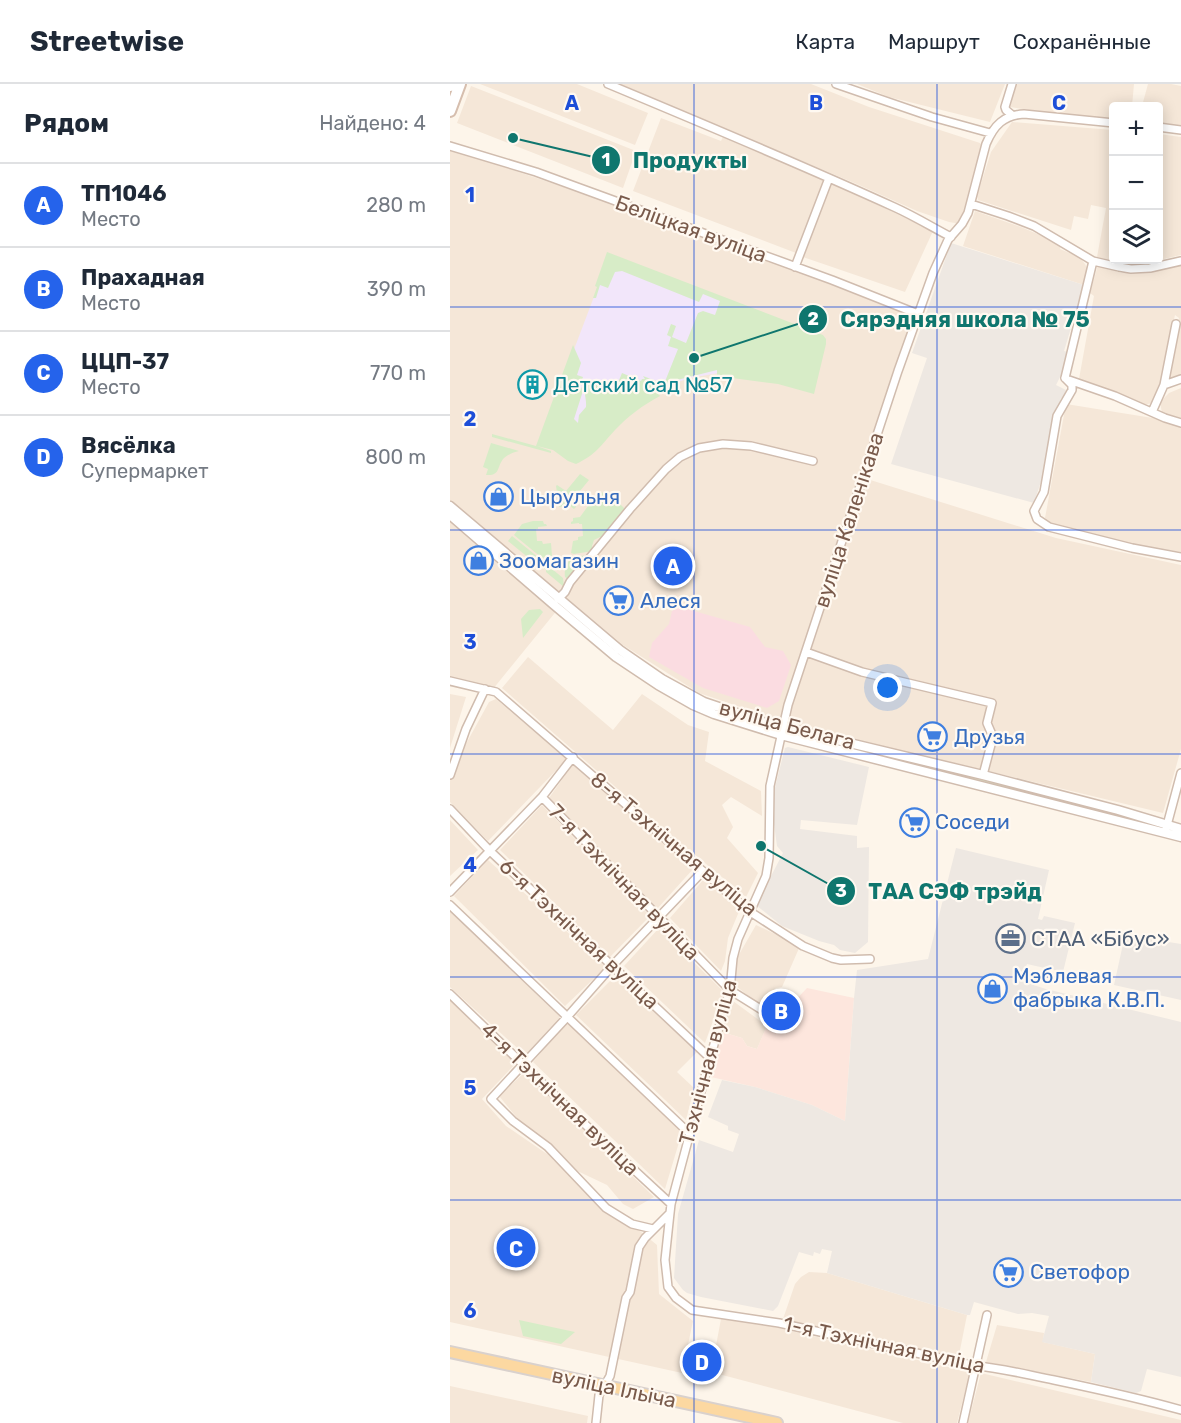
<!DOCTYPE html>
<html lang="ru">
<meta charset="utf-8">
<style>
:root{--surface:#fff;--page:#f6f6f7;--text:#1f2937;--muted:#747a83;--line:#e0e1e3;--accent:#2563eb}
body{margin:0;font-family:Rubik,sans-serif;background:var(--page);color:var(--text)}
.controls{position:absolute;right:18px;top:18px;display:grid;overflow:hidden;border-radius:6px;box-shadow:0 3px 15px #0003}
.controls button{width:54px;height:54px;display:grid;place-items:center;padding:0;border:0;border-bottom:2px solid var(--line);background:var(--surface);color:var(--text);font:30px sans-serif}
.you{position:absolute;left:438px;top:604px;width:21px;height:21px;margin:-15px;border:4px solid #fff;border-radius:50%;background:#1a73e8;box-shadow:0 0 0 9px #1a73e833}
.badge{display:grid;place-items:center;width:39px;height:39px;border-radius:50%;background:var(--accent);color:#fff;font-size:20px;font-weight:700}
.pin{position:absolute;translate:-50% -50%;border:3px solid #fff;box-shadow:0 2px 6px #0006}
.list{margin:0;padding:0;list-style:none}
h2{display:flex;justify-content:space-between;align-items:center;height:78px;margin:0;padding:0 24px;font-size:26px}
h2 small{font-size:20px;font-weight:400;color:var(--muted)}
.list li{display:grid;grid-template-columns:39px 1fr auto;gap:18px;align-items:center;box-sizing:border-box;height:84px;padding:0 24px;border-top:2px solid var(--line)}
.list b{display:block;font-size:22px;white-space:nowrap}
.list p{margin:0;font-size:20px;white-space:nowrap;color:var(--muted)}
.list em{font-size:20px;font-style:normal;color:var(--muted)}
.icon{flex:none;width:33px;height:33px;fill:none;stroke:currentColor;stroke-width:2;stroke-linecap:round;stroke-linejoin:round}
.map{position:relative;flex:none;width:731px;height:1339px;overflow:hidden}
header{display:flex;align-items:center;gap:36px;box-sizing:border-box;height:84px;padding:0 30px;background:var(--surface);border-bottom:2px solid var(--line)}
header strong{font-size:28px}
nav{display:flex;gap:33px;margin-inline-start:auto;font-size:21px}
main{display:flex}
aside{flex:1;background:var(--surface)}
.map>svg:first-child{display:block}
.residential{fill:#f5e7d8}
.commercial{fill:#fde6dd}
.industrial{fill:#eee8e2}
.education{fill:#f2e6fa}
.medical{fill:#fbdce1}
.green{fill:#d7ecc7}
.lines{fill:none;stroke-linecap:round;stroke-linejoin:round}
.minor-casing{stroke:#d0bcae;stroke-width:10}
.tertiary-casing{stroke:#d0bcae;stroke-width:11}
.secondary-casing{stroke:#d6beae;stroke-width:14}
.primary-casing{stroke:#d9d1cd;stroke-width:14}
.minor{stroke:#fff;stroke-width:7}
.tertiary{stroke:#fff;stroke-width:8}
.secondary{stroke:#fff;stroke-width:10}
.primary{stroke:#fcd8a1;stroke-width:10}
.grid{fill:none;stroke:#1d4ed8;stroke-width:1.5;stroke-opacity:0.55}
.labels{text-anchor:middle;stroke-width:4.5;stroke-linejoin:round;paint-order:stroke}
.street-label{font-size:21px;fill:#795a4b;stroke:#fff9f1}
.culture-label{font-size:21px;fill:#0d838f;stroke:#fff9f1;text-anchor:start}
.shop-label{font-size:21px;fill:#366cbe;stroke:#fff9f1;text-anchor:start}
.service-label{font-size:21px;fill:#4e5e75;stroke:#fff9f1;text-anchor:start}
.grid-label{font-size:20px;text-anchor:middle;font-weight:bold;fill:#1d4ed8;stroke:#fff9f1;stroke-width:4.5;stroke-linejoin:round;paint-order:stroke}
.leader{fill:none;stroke:#0f766e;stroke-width:2}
.callout-dot{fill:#0f766e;stroke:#fff9f1;stroke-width:2}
.mark-label{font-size:18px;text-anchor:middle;font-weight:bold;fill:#fff}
.callout-label{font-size:22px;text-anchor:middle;font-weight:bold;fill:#0f766e;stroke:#fff9f1;stroke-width:4.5;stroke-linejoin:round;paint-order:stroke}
</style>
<header>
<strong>Streetwise</strong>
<nav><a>Карта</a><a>Маршрут</a><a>Сохранённые</a></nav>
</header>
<main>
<aside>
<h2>Рядом<small>Найдено: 4</small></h2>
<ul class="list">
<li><span class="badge">A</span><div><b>ТП1046</b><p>Место</p></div><em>280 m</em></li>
<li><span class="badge">B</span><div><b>Прахадная</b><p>Место</p></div><em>390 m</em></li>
<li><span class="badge">C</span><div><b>ЦЦП-37</b><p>Место</p></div><em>770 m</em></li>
<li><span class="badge">D</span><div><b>Вясёлка</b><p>Супермаркет</p></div><em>800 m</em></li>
</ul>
</aside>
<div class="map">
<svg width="731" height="1339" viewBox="0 0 731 1339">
<rect width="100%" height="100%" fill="#fdf5ea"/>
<path class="residential" d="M30 0H127L198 29 185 61Z
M170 0H361L419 23 530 59 533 63 511 140 499 138 467 127 409 101Z
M407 0H555L540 38 439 13Z
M566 0H684L682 22H664L663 36 619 32 560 23Z
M698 0H721L731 2V43L709 40 708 22H692Z
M21 2 186 67 173 104 7 39Z
M211 34 271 57 273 53 375 97 346 169 183 107Z
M562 38 663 46 664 176H708L709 50 731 53V171L684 182 647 173 656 124 641 121 638 135 624 132 621 146 528 116 527 112 541 68Z
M0 65 245 147 463 233 333 631 330 634 327 635 320 633 249 609 173 561 117 514 43 605 0 596Z
M379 98 483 147 455 208 353 173Z
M525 127 571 143 611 160 610 165 629 173 635 180 637 184V191L634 201 513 162Z
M648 181 671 189 690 188 731 181V292L719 296 729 234 725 231 709 305 702 319 694 321 629 295 644 212 640 209Z
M731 304V334L712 329 710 318 719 309Z
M616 320 715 336 731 341V468L668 458 600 440 595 434Z
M414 394 606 454 731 481V665L713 729 346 641 341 635 339 629 341 620Z
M78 573 163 646 192 610 238 641 259 648 255 677 311 707 312 732 281 713 272 721 283 743 277 754 308 789 296 813 209 741 52 604Z
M0 610 16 613 0 664Z
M46 615 117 675 38 757 0 718V697L6 678 39 618Z
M123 680 244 784 207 825 99 714Z
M92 721 200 832 160 873 50 766Z
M0 736 28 766 0 792Z
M38 776 156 883 115 922 4 812Z
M254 795 290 825 278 854 275 877 271 887 220 834Z
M0 828 110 933 75 971 0 903Z
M306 841 350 862 332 903 326 904 309 921 285 901 287 874Z
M209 844 275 909 264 934 255 959 174 882Z
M165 892 247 968 227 988 244 1004 236 1036 126 931Z
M0 916 68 977 32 1015 56 1042 97 1070 49 1012 75 988 204 1113 183 1125 173 1120 157 1101 102 1075 207 1161 209 1210 243 1237 232 1289 0 1238Z
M283 917 317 942 307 965 297 962 292 954 272 948Z
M117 938 233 1045 215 1105 83 978Z
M359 1188 377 1189 517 1231 508 1276 333 1235 345 1200 351 1193Z
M271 1235 319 1242 520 1288 507 1339H453L261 1288Z
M547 1241 594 1249 593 1258 645 1270 641 1298 536 1278Z
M531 1289 731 1336V1339H518Z
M0 1302 138 1332 137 1339H0Z"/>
<path class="commercial" d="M357 904 404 914 395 1037 362 1021 305 1003 261 993 272 948 292 954 297 962 307 965 327 918 340 922Z"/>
<path class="industrial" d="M501 159 634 201 614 267 618 268 612 289 606 301 616 306 613 314H611L601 349 597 379 584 419 441 380 477 274 462 269Z
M338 663 419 683 407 741 351 736 350 745 407 752V764L419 763 418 858 405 869 390 866 384 861 369 857 332 842 306 821 333 769 327 762 324 740V707L335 664Z
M506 764 599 786 588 835 592 836 594 832 625 839 613 888 577 880 571 897 596 905 731 938V1293L697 1285 691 1307 686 1309 641 1298 645 1270 592 1258 599 1232 582 1229 568 1230 524 1218 520 1231H517L377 1189 382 1167 372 1165 370 1170 364 1168 363 1172 349 1168 328 1222 323 1227 251 1213 237 1209 233 1206 224 1194 228 1130 249 1056 283 1068 289 1050 278 1046V1042L258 1033 272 996 305 1003 362 1021 395 1037 404 914 407 886 478 875Z
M675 851 731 860V916L664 901Z"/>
<path class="education" d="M159 173 372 255 269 289 240 294 210 304 178 326 89 358Z"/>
<path class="medical" d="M230 523 300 543 315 563 333 567 341 581 329 617 317 624 253 604 199 573 202 559 219 540 222 527Z"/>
<path class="green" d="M157 168 373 251 376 255V260L364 310 328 300 267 292V286L219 298C215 303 211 304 204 304L210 312C193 321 178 332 165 346 150 362 147 370 126 380L118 377 103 366 87 362 101 367V369L42 353V350L86 362 123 261 131 279 127 291 133 293 128 307 129 308 132 303V310L124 335 128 339 129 331 136 323C137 311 130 306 142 297L165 306 172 289 191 297 192 295H195L193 292 214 300 228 265 218 262 221 253 217 251 221 240 226 242 222 253 236 259 248 229 253 227 265 231 270 217 253 210 249 218 172 187 165 188 158 204 150 201 146 214H143L147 203 145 202Z
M41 359 69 367C64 368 59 370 54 374 46 383 51 392 36 391L38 385 33 383Z
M130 390 139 396 125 413 128 416 125 421 126 423 124 425 120 422 109 423 106 402 107 401 116 407Z
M149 407 164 414 176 426 154 454 150 453 144 456 142 462 143 467 124 470 121 469 123 457 128 456V453L133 452 132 440H129V439L121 440V438L123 437V434L130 433Z
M83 437H93L94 440H96L97 442 88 443V445H86L87 457H92L93 460 101 459 102 472H101L92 474 64 451 72 440Z
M62 452 89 474 80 475 58 457Z
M139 471 119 496 115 493C114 484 116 479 123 473Z
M91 476 113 494 114 503 96 488V486L90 481 89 482 82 477Z
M90 525 93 528 73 554 71 535 79 526Z
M353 652 524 693 698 738 697 741 352 654Z
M69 1236 125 1248 111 1260 73 1252Z"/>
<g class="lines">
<defs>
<path id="minor" d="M158 0C254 40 350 80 444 123 464 132 482 143 501 153
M386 0 482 33 540 49
M562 31 556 26 555 23 562 0
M708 43 731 46
M0 62 86 88 382 196 468 230
M521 120 558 132 584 142 643 177 669 183 681 185 700 184 731 177
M345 183 379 94
M615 294 622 301V306L607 332 594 408 584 427 587 435 599 443 682 464 731 473
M615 294 643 177
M619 296 665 312 715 334 731 339
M714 301 726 240
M702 328 714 301 731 295
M108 515 115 508 120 498 180 425 216 385 230 373 249 364 273 360 301 362 363 377
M356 568 412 588 542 619 537 639 543 653 533 691
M0 597 46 608 299 827 353 862 382 874 391 876 420 875
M0 691 16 645 35 605
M92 713 280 906 312 926
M0 725 40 767 260 974
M716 745 731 689
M0 808 92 713 123 673
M0 821 239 1049
M0 910 142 1047 221 1120
M220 1129 215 1176 218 1203 226 1214 242 1226 329 1239 526 1282C552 1284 578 1291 604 1296 647 1305 689 1314 731 1326
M203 1145 182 1140 156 1124 98 1063 63 1037 41 1015 118 932 162 882 253 787
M146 1339 149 1311 160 1292 176 1214 180 1208 189 1163 195 1154 220 1129 221 1120 260 974 280 906 283 874 288 855 316 792 319 774 320 702 338 621 448 287 483 189 498 156 512 140 518 129 536 60C544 41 554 31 574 30L664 39
M513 1339 537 1231"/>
<path id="tertiary" d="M0 422 170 566 212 595 254 618 316 639 533 691 668 726 731 745
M0 431 103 520 166 573 208 601 243 621 264 630 331 651 731 753"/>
<path id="secondary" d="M0 2 1 0
M0 27 10 0"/>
<path id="primary" d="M0 1268 327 1339"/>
</defs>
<use href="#minor" class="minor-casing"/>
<use href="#tertiary" class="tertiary-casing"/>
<use href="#secondary" class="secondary-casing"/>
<use href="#primary" class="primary-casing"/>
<use href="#minor" class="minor"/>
<use href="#tertiary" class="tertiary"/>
<use href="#secondary" class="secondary"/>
<use href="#primary" class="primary"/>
</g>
<path class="grid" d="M244 0V1339M487 0V1339M0 223H731M0 446H731M0 670H731M0 893H731M0 1116H731"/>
<defs>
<symbol id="building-ring" viewBox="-11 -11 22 22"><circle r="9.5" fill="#fff9f1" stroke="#0f9aa8" stroke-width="1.5"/><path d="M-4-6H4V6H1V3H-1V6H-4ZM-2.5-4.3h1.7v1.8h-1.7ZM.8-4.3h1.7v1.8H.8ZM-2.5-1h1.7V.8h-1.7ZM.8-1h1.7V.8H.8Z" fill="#0f9aa8"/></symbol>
<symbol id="shop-ring" viewBox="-11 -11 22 22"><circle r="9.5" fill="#fff9f1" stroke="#3f7fe0" stroke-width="1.5"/><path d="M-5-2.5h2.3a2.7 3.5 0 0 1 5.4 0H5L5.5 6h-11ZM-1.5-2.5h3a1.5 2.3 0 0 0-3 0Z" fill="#3f7fe0"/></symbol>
<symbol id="supermarket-ring" viewBox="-11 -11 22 22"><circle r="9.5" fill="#fff9f1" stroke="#3f7fe0" stroke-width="1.5"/><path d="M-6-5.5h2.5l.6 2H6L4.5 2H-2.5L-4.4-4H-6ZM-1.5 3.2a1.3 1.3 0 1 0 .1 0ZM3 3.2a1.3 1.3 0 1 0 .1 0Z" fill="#3f7fe0"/></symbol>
<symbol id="office-ring" viewBox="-11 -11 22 22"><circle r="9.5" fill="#fff9f1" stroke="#5c6f8a" stroke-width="1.5"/><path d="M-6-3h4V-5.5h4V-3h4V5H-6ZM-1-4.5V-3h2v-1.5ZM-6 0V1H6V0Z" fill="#5c6f8a"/></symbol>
</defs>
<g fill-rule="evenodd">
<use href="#building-ring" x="66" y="284" width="33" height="33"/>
<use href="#shop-ring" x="32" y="396" width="33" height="33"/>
<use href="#shop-ring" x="12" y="460" width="33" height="33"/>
<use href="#supermarket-ring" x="152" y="500" width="33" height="33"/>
<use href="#supermarket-ring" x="466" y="636" width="33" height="33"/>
<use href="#supermarket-ring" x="448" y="722" width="33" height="33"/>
<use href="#office-ring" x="544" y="838" width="33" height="33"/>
<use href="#shop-ring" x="526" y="888" width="33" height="33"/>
<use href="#supermarket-ring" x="542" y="1172" width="33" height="33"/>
</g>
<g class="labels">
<g class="street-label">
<text transform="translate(241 145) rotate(20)" y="7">Беліцкая вуліца</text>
<text transform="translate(399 436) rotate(-72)" y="7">вуліца Каленікава</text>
<text transform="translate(337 641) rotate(15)" y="7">вуліца Белага</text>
<text transform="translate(224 760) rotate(40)" y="7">8-я Тэхнічная вуліца</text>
<text transform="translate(174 798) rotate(46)" y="7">7-я Тэхнічная вуліца</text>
<text transform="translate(129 850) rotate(43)" y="7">6-я Тэхнічная вуліца</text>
<text transform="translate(258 978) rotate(-75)" y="7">Тэхнічная вуліца</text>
<text transform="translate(110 1015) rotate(44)" y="7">4-я Тэхнічная вуліца</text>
<text transform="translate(434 1261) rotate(12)" y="7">1-я Тэхнічная вуліца</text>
<text transform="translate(164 1304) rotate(12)" y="7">вуліца Ільіча</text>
</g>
<g class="culture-label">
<text x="103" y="308">Детский сад №57</text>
</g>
<g class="shop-label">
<text x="70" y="420">Цырульня</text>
<text x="49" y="484">Зоомагазин</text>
<text x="190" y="524">Алеся</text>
<text x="504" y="660">Друзья</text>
<text x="485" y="745">Соседи</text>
<text x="563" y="899">Мэблевая<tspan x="563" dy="24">фабрыка К.В.П.</tspan></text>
<text x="580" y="1195">Светофор</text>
</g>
<g class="service-label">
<text x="581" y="862">СТАА «Бібус»</text>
</g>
</g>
<g class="grid-label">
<text x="122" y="26">A</text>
<text x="366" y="26">B</text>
<text x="609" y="26">C</text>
<text x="20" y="118">1</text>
<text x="20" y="342">2</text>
<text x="20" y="565">3</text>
<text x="20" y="788">4</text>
<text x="20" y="1011">5</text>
<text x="20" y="1234">6</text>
</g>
<path class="leader" d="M63 54L156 76M244 274L363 235M311 762L391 807"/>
<g class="callout-dot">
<circle cx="63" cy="54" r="6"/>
<circle cx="244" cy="274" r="6"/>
<circle cx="311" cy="762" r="6"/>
<circle cx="156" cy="76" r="15"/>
<circle cx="363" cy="235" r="15"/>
<circle cx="391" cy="807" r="15"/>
</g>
<g class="mark-label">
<text x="156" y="82">1</text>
<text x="363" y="241">2</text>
<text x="391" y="813">3</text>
</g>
<g class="callout-label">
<text x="240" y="84">Продукты</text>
<text x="515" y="243">Сярэдняя школа № 75</text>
<text x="505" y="815">ТАА СЭФ трэйд</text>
</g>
</svg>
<div class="controls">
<button>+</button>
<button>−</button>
<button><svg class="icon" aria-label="layers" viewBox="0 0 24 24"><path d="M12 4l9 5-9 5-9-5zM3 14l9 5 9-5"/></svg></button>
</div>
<div class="you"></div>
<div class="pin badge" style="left:223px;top:482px">A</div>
<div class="pin badge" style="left:331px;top:927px">B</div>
<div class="pin badge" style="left:66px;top:1164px">C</div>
<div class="pin badge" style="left:252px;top:1278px">D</div>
</div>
</main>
